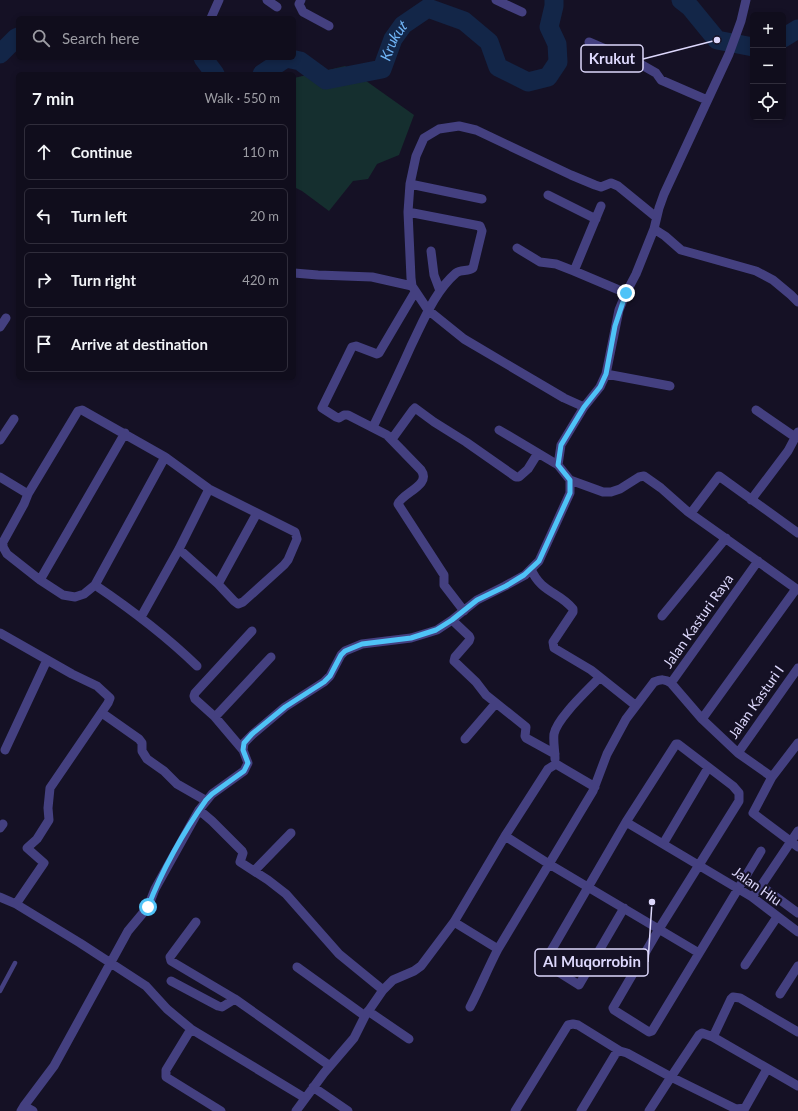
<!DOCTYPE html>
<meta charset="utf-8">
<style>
:root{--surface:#100d1c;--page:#191625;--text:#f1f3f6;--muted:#9c9ca3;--line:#302d3b}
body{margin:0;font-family:Lato,sans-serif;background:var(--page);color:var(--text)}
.controls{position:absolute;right:12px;top:12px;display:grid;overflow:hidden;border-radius:6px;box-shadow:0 2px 6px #0003}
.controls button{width:36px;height:36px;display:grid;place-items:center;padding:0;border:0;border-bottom:1px solid var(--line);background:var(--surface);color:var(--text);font:20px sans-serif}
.stop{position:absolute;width:12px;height:12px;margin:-9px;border:3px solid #4fc3f7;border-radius:50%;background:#fff}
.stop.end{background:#4fc3f7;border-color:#fff;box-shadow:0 1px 4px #0008}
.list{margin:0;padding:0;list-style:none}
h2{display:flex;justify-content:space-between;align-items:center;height:52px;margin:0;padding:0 16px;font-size:17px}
h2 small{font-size:13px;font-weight:400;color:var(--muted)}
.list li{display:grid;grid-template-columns:26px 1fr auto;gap:12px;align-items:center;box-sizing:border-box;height:56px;margin:0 8px 8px;padding:0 8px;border:1px solid var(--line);border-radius:6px}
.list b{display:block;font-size:15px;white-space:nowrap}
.list em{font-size:13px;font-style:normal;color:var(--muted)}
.icon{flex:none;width:22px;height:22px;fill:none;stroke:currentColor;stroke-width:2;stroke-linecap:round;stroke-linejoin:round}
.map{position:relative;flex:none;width:798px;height:1111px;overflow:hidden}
.search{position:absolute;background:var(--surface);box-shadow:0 2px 6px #0003;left:16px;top:16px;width:280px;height:44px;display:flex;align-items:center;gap:10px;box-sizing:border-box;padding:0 14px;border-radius:6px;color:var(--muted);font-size:15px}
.panel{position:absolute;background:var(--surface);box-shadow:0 2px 6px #0003;left:16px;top:72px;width:280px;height:308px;border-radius:6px}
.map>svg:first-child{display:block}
.green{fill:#152f2f}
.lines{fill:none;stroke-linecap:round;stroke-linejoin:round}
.river{stroke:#132648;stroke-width:19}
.service{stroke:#444080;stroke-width:4.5}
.minor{stroke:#444080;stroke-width:9}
.route{stroke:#4fc3f7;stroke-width:5}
.labels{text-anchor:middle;stroke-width:4;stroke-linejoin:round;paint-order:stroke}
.street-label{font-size:14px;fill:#ddd8fc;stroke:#151125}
.water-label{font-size:15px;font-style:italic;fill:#6fb3f4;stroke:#151125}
.leader{fill:none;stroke:#ddd8fc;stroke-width:1.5}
.callout-dot{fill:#ddd8fc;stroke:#151125;stroke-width:1.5}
.callout{fill:#151125;stroke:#ddd8fc;stroke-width:1.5}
.callout-label{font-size:15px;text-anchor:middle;font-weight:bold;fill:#ddd8fc}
</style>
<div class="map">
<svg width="798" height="1111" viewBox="0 0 798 1111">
<rect width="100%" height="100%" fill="#151125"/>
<path class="green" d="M345 66 414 115 399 155 377 164 368 179 353 181 329 211 302 191 294 187V78Z"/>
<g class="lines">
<g class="river">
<path d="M681 0 690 7 717 40 753 47"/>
<path d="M783 38 798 29"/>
<path d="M0 54 16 38 18 37"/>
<path d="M203 58 215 74"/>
<path id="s1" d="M262 74 286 58 300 61 326 80 382 69 393 39 403 25 428 8 464 21 489 42 498 67 528 82 548 77 558 62 557 44 549 27 554 6V0"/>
</g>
<path class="service" d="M0 991 15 963"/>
<path class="minor" d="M267 0 277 7
M301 0 299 4 303 12 329 26
M496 0 522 12
M746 0 741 21 729 54 664 194 659 208 654 229 636 274 626 293 619 310 606 374 600 387 584 407 561 445 558 465 570 480 603 492H611L620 489 639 477 644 476 661 488 687 511 798 590
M211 18 219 0
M589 42 642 65 656 73 661 80 707 100
M410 184 482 199
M548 195 596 219
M601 206 574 271 626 293
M654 229 665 236 681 250 756 271 773 280 791 295 798 302
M517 248 540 262 556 264 574 271
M431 251 434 275 440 291
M294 273 318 275 372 277 412 286
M415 292 379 353 377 354 356 346 352 347 322 408 336 417 339 418 344 415H348L387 435 421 470C432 485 402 493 398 504L444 575V585L464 611
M0 327 6 318
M606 374 670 386
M584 407 564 398 464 339 428 310 412 286 411 278 408 212 410 184 416 156 424 138 439 129 459 126 476 130 571 175 595 185 601 187 611 183 618 186 656 217
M756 410 795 437
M373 427C386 400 399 373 411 346 423 322 434 292 456 273 461 269 468 272 473 268L482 231 480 226 408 212
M499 430 558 465
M392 439 413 410 415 408 434 422 466 442 516 477H519L528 469 538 453
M0 440 14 419
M0 477 28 494 24 504 3 542V547L7 554 40 580 63 595 75 597 84 594 95 585C132 610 165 635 197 666
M28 494 78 411 82 410 165 457 209 489 295 532 297 539 288 560 284 565 243 602 238 604 234 601 218 584 179 549
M751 500 788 451 798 432
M691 513 719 476 798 533
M758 561 671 683 702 719 738 753 772 777
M531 569C541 593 560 592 573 609V612L553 642 554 648 591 670 635 705
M40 580 125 433
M218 584 257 513
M95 585 165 457
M662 616 726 538
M141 617 179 549 209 489
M452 620 469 636 470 638 469 641 455 657 454 661 476 682 486 695 496 703
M0 633 72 674 97 686 110 698 108 703 50 788 48 808 49 820 37 839 27 848 44 863 16 904
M102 713 139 739 142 743V751L147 759 164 771 177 784 205 800
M215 717 195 699 194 696 195 693 252 631
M702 719 796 589
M465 739 496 703 526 727 525 736 526 738 555 754
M798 743 772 777 753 813 798 847
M5 750 47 660
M243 750 215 717 271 657
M738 753 798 668
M555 759C555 751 553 741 554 734 557 718 588 690 599 678
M199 810 212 821 242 851 243 853 240 862 268 880 286 894 339 954 383 990
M626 822 752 897 798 932
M0 828 3 824
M505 836 549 864 699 953
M663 844 708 768
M254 871 291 833
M761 886 798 913
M0 897 16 904 80 943 146 986 167 1009 191 1029 305 1098
M752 897 761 886 798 831
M624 908 579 985 544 963 626 822 676 744H678L733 786 739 793V801L659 929 613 1008 614 1010 649 1032 652 1031 761 851
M196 922 170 957 171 961 235 999 330 1066
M454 922 498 949
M745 965 777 917
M297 967 365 1016
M171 981 218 1006 222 1007 235 999
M780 994 798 966
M470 1007C480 988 488 968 498 949L593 791 607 754 626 719 654 682C661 679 665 679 671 683
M368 1011 409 1039
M191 1029 166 1070V1077L221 1111
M713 1037 731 999 733 997 740 998 798 1032
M313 1087 348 1111
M24 1106 33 1111
M21 1111 24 1106 54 1066 128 931 148 907 155 889 199 810 212 794 244 771 248 763 243 750 244 743 253 734 285 707 324 682 330 676 341 655 345 651 362 644 411 638 437 630 452 620 477 600 505 586 525 575 539 561 570 493V480
M296 1111 324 1073 354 1038 365 1016 383 990 393 980 414 971 421 966 454 922 505 836 548 769 556 764 595 787
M515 1111 568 1025 573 1024 578 1025 620 1051
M581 1111 616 1053 620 1051 627 1053 671 1077 699 1035 702 1033 713 1037 798 1086
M649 1111 671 1077 736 1109 745 1108 767 1069"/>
</g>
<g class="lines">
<path class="route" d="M148 907C161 872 184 831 206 800L212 794 244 771 248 763 243 750 244 743 252 734 285 707 324 682 330 676 341 655 345 651 362 644 411 638 436 630 452 620 477 600 506 586 524 575 539 561 570 493V480L558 465 561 445 584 407 600 387 606 374 615 326 626 293"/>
</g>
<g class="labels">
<g class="street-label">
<text transform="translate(698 621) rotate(-55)" y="5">Jalan Kasturi Raya</text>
<text transform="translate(756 702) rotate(-55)" y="5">Jalan Kasturi I</text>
<text transform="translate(757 886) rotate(35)" y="5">Jalan Hiu</text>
</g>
<g class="water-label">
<text dy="5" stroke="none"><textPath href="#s1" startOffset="163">Krukut</textPath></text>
</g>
</g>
<path class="leader" d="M717 40L643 59M652 902L648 962"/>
<g class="callout-dot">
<circle cx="717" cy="40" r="4"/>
<circle cx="652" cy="902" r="4"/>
</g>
<g class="callout">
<rect x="581" y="45" width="62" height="27" rx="4"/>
<rect x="535" y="949" width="113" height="27" rx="4"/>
</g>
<g class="callout-label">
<text x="612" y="64">Krukut</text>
<text x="592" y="967">Al Muqorrobin</text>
</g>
</svg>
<div class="controls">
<button>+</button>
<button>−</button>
<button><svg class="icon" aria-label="locate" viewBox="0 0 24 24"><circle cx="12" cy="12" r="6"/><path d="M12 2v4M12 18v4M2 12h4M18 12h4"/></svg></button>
</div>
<div class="stop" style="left:148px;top:907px"></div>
<div class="stop end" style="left:626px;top:293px"></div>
<div class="search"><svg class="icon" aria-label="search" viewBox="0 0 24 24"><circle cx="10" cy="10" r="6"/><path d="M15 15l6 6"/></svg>Search here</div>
<section class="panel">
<h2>7 min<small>Walk · 550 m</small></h2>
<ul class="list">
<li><svg class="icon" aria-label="ahead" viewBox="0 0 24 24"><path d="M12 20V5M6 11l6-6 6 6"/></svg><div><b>Continue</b></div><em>110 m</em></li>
<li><svg class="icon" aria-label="left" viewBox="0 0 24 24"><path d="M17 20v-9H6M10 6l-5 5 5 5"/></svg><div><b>Turn left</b></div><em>20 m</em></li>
<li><svg class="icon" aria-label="right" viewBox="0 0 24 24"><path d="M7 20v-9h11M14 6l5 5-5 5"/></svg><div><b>Turn right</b></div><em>420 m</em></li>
<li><svg class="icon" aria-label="arrive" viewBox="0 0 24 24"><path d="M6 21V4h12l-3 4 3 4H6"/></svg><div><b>Arrive at destination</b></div></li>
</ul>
</section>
</div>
